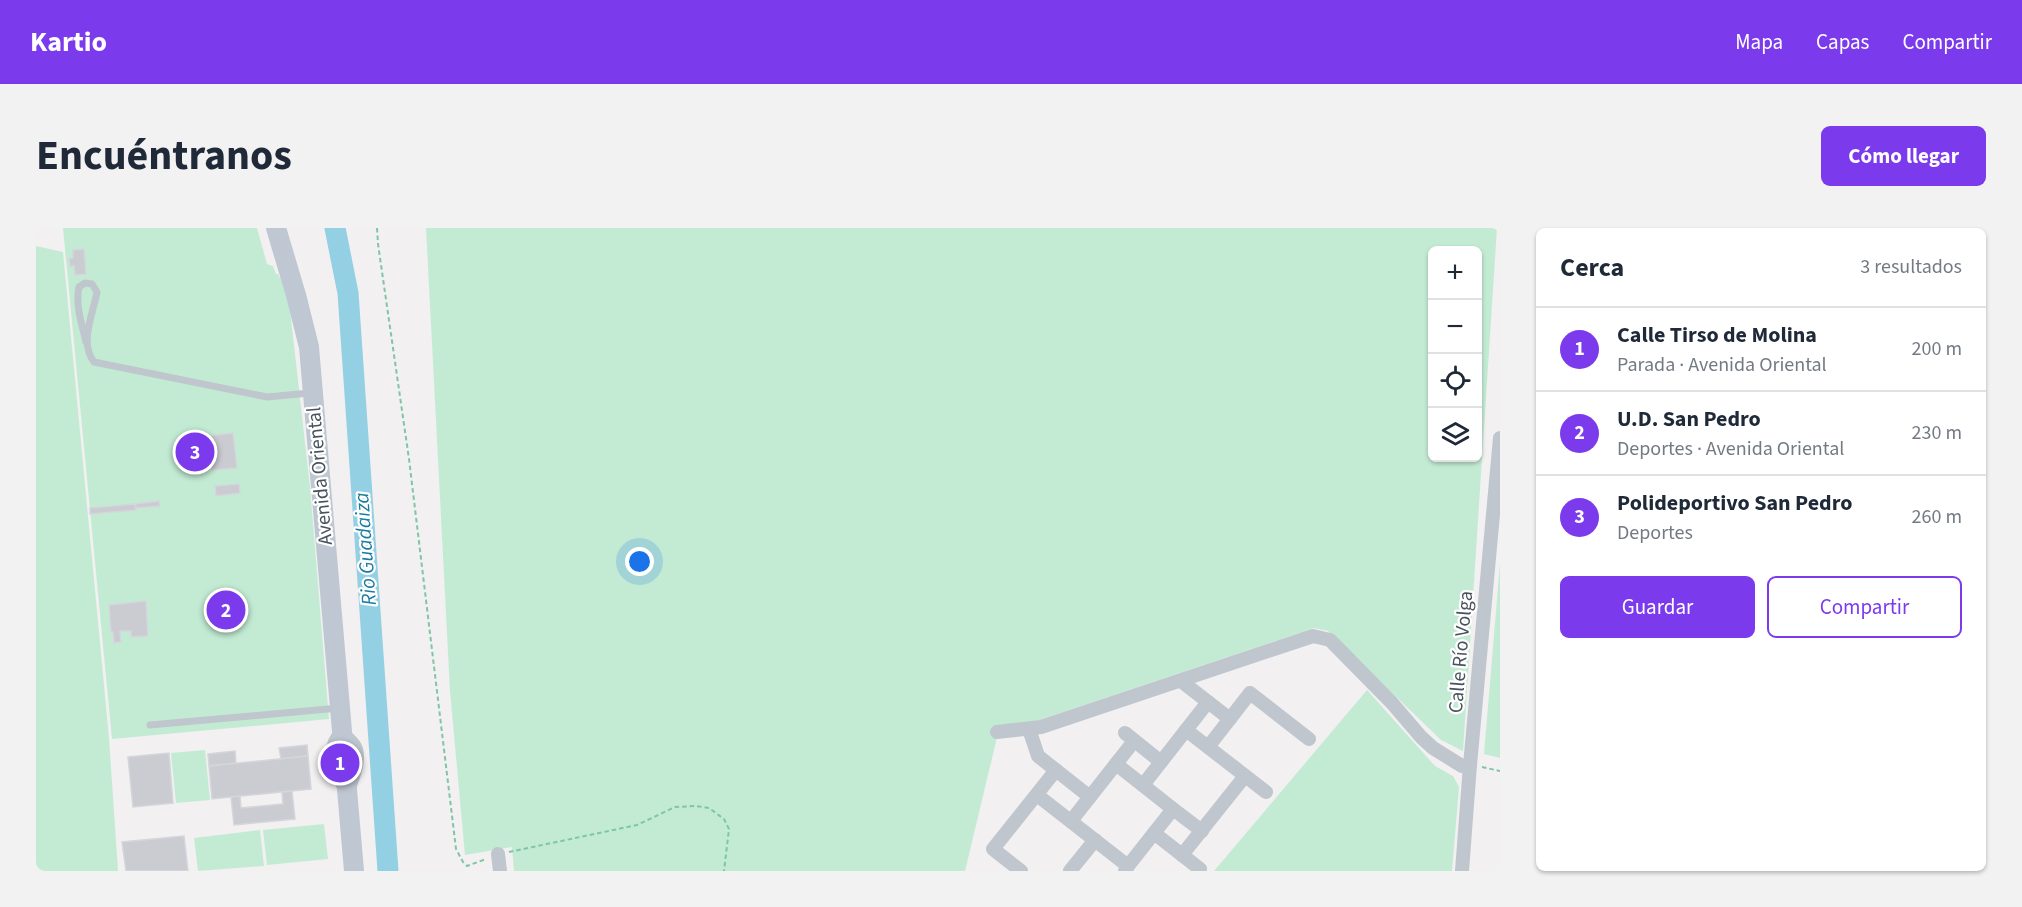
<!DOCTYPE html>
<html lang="es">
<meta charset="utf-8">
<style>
body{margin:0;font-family:"Source Sans 3",sans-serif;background:#f2f2f3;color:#1f2937}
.controls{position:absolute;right:18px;top:18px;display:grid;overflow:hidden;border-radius:9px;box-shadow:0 2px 4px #0004}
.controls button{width:54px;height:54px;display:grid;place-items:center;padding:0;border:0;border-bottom:2px solid #e0e1e3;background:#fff;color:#1f2937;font:30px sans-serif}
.you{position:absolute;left:604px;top:334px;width:21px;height:21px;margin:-15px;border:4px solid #fff;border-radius:50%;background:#1a73e8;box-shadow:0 0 0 9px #1a73e833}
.badge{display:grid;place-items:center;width:39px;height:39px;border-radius:50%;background:#7c3aed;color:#fff;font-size:20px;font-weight:700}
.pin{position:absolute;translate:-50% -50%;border:3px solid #fff;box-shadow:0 2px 6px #0006}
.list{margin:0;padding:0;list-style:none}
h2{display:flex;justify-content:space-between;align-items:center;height:78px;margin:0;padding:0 24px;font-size:26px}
h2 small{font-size:20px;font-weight:400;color:#747a83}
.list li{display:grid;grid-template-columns:39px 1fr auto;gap:18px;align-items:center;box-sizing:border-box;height:84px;padding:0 24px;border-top:2px solid #e0e1e3}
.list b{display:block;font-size:22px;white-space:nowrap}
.list p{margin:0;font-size:20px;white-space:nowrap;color:#747a83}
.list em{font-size:20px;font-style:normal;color:#747a83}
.actions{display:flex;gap:12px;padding:18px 24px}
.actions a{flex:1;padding:14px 0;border:2px solid #7c3aed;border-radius:9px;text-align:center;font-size:21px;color:#7c3aed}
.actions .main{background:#7c3aed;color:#fff}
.icon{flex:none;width:33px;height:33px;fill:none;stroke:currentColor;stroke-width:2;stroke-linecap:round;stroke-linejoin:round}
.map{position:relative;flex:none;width:1464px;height:643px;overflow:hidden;border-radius:9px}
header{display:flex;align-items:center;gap:36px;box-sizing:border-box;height:84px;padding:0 30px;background:#7c3aed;color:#fff}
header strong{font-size:28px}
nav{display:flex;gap:33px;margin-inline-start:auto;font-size:21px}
.intro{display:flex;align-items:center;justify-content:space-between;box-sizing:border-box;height:144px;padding:0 36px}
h1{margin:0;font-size:42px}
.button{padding:15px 27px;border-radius:9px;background:#7c3aed;color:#fff;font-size:21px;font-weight:700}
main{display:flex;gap:36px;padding:0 36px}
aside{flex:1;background:#fff;border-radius:9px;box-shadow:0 2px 4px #0004}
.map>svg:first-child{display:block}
.green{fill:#c3ebd4;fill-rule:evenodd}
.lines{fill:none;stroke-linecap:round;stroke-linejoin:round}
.river{stroke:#94d0e4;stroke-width:21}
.building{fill:#caccd2;stroke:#d4d6db;stroke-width:1.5}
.path{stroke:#7ec6a6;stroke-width:2;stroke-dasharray:4.5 3;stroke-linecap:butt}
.lane{stroke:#bfc6cd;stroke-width:7}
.street{stroke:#bfc6cd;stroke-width:14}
.secondary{stroke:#bfc7d2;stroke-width:20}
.labels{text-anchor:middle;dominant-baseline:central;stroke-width:4.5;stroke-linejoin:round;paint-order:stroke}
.street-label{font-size:20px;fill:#49525c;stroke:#fff}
.water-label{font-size:21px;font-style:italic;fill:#1a7c9e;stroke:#fff}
</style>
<header>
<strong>Kartio</strong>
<nav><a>Mapa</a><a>Capas</a><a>Compartir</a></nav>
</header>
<div class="intro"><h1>Encuéntranos</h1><a class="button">Cómo llegar</a></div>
<main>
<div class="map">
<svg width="1464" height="643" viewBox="0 0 1464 643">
<rect width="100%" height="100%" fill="#f2f0f0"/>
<g class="green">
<polygon points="27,0 221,0 231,36 237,38 240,46 242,46 252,64 274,259 293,491 76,511"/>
<path d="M390,0h1071l-34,523 -22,-11 -113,-109 -14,-3 -281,94 -33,3 -35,146h-451l-2,-24 -47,8 -15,-164zM1396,22h46v208h-46z"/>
<polygon points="0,18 27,24 73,510 82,643 0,643"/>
<polygon points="1464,336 1464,530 1448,526"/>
<polygon points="1331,462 1399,538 1417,548 1423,559 1416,643 1178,643"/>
<polygon points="169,522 174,572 140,575 135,525"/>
<polygon points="288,596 292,631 231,637 227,602"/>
<polygon points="224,602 228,638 162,643 158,610"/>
</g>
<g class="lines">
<polyline class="river" points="299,0 312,65 352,643"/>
</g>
<g class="building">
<polygon points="48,21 50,46 39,47 38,38 34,38 33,31 37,30 37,22"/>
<polygon points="197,205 201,240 176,242 172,208"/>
<polygon points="203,256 204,265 180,268 179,258"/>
<polygon points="123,273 124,278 100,280 99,276"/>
<polygon points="99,276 100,282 54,286 54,280"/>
<polygon points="110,373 112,408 95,409 95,403 84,403 85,414 78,415 77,404 75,404 73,377"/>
<polygon points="271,517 272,528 245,531 243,520"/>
<polygon points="199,523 200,535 173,538 172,526"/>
<polygon points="133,525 137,575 97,579 92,529"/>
<polygon points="272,528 275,561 176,571 173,538"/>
<polygon points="256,563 259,591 198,597 195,569 204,568 205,580 247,576 246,564"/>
<polygon points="148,608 152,643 90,643 86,614"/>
</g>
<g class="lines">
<g class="path">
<polyline points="341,0 342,16 373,231 420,621 427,634 431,638 450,631"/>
<polyline points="1446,539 1464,543"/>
<polyline points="473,624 601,597 639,579 660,578 673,580 688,591 693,601 688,643"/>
</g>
<g class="lane">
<path d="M50,114c-4,-17 -11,-38 -7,-55l6,-4 7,1 5,8c-4,22 -18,51 -3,70l173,35 43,-4"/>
<polyline points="114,497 303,480"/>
<path d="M305,499c5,6 13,11 17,18 8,16 -5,40 -10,56 -14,-25 -31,-49 -7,-74z"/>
</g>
<g class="street">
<polyline points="1145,453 1194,491"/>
<polyline points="1172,474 1150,502 1230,564"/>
<polyline points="993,501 1002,528 1054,569"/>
<polyline points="961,504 1005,499 1277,408 1294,412 1356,475 1385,509 1397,520 1426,538 1434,537"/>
<polyline points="1089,505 1125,534 1107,557"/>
<polyline points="1172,519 1214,465 1273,511"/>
<polyline points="1125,534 1150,502"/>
<polyline points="1080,536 1137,581"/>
<polyline points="1001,567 1092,638 1089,643"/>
<polyline points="1035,593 1098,513"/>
<polyline points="462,626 464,643"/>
<polyline points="1146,627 1209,548"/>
<polyline points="1092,638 1118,605"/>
<polyline points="1164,641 1118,605 1137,581 1166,603"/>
<polyline points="985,643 957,621 1020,542"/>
<polyline points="1034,643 1059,612"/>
<polyline points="1426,643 1434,537 1464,210"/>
</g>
<polyline class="secondary" points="240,0 260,67 273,119 318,643"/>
</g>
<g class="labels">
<g class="street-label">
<text transform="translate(284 248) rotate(-95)">Avenida Oriental</text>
<text transform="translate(1425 424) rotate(-85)">Calle Río Volga</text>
</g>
<g class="water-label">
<text transform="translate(329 321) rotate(-94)">Rio Guadaiza</text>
</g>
</g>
</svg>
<div class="controls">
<button>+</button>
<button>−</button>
<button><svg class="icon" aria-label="locate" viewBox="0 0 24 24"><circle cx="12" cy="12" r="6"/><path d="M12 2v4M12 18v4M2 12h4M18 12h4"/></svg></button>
<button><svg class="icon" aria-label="layers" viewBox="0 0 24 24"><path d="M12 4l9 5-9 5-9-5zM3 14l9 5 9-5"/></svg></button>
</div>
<div class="you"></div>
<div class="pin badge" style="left:304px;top:535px">1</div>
<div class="pin badge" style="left:190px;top:382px">2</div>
<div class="pin badge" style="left:159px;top:224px">3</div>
</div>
<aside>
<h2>Cerca<small>3 resultados</small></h2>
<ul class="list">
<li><span class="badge">1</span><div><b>Calle Tirso de Molina</b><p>Parada · Avenida Oriental</p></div><em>200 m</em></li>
<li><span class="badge">2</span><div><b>U.D. San Pedro</b><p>Deportes · Avenida Oriental</p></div><em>230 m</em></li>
<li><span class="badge">3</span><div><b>Polideportivo San Pedro</b><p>Deportes</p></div><em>260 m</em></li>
</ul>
<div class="actions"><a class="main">Guardar</a><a>Compartir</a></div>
</aside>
</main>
